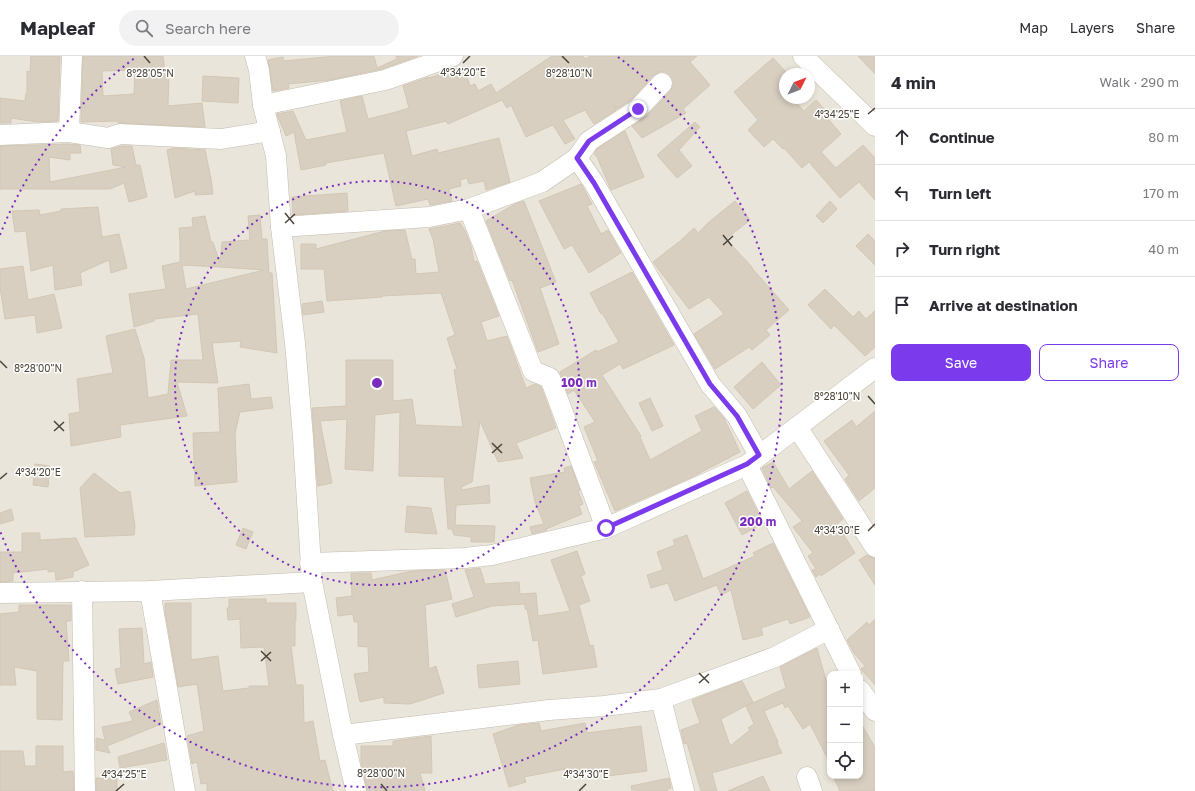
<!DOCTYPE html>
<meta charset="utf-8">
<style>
body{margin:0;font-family:"Golos Text",sans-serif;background:#f2f2f3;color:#2b2b33}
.controls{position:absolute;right:12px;bottom:12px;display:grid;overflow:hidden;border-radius:8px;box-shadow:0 2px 6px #0003}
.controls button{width:36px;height:36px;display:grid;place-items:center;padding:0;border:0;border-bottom:1px solid #e1e1e2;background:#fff;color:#2b2b33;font:20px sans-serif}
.compass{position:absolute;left:779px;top:12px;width:36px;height:36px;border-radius:50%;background:#fff;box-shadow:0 2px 6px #0003;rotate:48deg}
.stop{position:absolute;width:12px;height:12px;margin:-9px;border:3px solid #7c3aed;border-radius:50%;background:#fff}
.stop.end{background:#7c3aed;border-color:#fff;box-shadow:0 1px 4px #0008}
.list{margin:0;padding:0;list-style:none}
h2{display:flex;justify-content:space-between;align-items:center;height:52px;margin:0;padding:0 16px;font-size:17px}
h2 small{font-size:13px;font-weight:400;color:#7c7c81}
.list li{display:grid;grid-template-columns:26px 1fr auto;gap:12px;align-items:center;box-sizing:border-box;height:56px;padding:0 16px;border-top:1px solid #e1e1e2}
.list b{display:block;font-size:15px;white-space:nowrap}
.list em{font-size:13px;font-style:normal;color:#7c7c81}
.actions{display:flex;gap:8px;padding:12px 16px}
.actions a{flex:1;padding:9px 0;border:1px solid #7c3aed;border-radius:8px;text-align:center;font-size:14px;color:#7c3aed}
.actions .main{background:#7c3aed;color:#fff}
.icon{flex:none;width:22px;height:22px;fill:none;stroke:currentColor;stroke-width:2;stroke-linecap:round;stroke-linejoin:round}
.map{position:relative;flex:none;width:875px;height:735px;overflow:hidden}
header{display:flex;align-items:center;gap:24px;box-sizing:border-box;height:56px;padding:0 20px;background:#fff;border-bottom:1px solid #e1e1e2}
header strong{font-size:19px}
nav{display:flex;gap:22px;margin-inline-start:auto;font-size:14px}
.search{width:280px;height:36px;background:#f2f2f3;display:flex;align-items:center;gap:10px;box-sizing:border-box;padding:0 14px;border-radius:22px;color:#7c7c81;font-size:15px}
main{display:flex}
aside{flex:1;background:#fff}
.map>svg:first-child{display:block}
.residential{fill:#eae5da;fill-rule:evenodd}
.building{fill:#d8cfc1;stroke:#d3c7b4;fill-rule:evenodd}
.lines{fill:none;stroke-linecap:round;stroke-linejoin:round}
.minor-casing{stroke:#c2bbae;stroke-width:21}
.minor{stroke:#fff;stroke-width:20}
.route{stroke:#7c3aed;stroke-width:5}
.ticks{fill:none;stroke:#4b4439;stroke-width:1.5}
.ring{fill:none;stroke:#7b2cbf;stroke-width:2;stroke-dasharray:2 4}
.ticks-label{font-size:10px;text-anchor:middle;fill:#4b4439;stroke:#fff;stroke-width:3;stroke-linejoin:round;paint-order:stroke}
.centre{fill:#7b2cbf;stroke:#fff;stroke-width:2}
.ring-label{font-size:12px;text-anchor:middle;font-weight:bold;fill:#7b2cbf;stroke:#fff;stroke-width:3;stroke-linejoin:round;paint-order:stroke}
</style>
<header>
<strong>Mapleaf</strong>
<div class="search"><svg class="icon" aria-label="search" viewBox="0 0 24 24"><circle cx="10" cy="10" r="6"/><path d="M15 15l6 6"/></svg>Search here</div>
<nav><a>Map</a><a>Layers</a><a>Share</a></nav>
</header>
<main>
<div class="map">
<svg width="875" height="735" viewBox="0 0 875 735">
<rect width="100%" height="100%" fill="#f6f3ec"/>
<path class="residential" d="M0,0h875v735h-875zM785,18h24v24h-24zM830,618h30v102h-30z"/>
<g class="building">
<polygon points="31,0 60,0 58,65 37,66 11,62 11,67 0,67 0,42 25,45 26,37 27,37 27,15 30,16"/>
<path d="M83,0h80l2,15h4l-1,35 34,-3 3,24 -87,-4v-2l-37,1zM135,14l-1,24 -31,2 -1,-25z"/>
<polygon points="336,0 374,0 377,12 397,3 396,0 418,0 382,13 330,24 288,28 289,32 273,35 268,4 283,1 284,5"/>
<polygon points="552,0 583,0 585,3 591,0 697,0 690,6 710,29 683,53 686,57 642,82 632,70 646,61 671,34 673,29 673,23 669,18 665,16 659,16 654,19 631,44 617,53 614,50 616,54 594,68 585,54 563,64 575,83 565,88 553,69 526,81 511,49 507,52 502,44 448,68 446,65 406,75 412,100 437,93 438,97 499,82 510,126 486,134 484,125 469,128 467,122 460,124 461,130 449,133 452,145 430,149 428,143 396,150 384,97 326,107 326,109 301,114 294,76 286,80 277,59 277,58 293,55 306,84 347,76 340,45 362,40 368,63 396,56 409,52 403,30 429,21 429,22 464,11 470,30 475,28 478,35 491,28 496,37"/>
<polygon points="858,0 875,0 875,18"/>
<polygon points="773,2 785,15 785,42 792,42 804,55 816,44 825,54 823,57 841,78 821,96 836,112 863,89 875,102 875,144 859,126 840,142 809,106 802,112 784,92 783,93 773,83 764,91 748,74 758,64 734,36"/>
<polygon points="203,20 239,22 238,47 202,45"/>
<polygon points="695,66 700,71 679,94 692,110 677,122 657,99"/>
<polygon points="625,75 644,121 611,134 597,101 594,98 597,93"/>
<polygon points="68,88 80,89 81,97 70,97 70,104 49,101 50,126 126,111 113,109 111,93 122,90 132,90 136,109 140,109 147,141 129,146 124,127 110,133 0,133 0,90"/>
<polygon points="174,92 205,94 211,123 213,138 195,139 195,135 175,142 167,94"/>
<polygon points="581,128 592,148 587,150 601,178 608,174 621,197 589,217 572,189 564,193 539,145"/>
<polygon points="347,137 348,155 293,159 292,141"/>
<polygon points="524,145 556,226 540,232 559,288 538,296 512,224 510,225 486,165 515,148"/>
<polygon points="735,145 750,164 726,183 752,211 752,212 789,254 766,274 770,279 752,294 749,291 715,313 694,278 724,258 709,241 689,253 653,206 680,185 694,172 698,177 709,166"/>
<polygon points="830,145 837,153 823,167 816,160"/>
<polygon points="98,151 102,181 119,178 127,212 111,217 109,204 80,217 82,229 55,234 53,209 31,215 26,175 15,176 12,155 39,154 40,159 61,155 61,153"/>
<path d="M260,159l2,24h5l2,34h3l5,80 -37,-6 1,-6 -29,2 6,40 -41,-1 10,34 -67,9 1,12 -50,9 -2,-32 11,-2 -3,-33 36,-6 -7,-37 29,-7 9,29 4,40 20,-4 3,-34h32l-5,-46 -44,5v2l-20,6 -5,-33 37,-5 -4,-23 18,-4v-20l-1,-14 14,-1 -1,-9 13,-2 6,26h2l7,21 2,-21 28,-2 -2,-24zM182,209l38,2 44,3 -78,19z"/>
<polygon points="460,167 465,175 471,190 474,206 477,205 499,260 481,266 487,285 507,280 526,332 535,328 541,331 556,372 516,387 523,402 498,406 480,365 472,426 461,431 462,434 489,429 490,447 456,449 455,469 495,470 494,486 471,486 471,481 454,479 452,473 448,473 444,421 399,420 400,356 375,359 373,415 345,413 347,363 320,365 332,427 318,430 317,423 312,352 346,350 346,304 393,304 393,345 412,343 416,369 463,371 454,314 457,313 447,282 455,279 441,237 382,240 382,241 327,245 324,213 301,213 301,188 316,188 316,193 385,175 405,174 412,203 415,203 416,218 439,216 433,183 429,173"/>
<polygon points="868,178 875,185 875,209 856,190"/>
<polygon points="23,210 28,244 54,238 62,272 37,277 35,259 5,263 0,231 0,213"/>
<polygon points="632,216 674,289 623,313 620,308 602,319 641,380 640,381 650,404 702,375 695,360 714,351 724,362 740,396 690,422 615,455 594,406 598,405 584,371 595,366 574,334 568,338 560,316 596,294 597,296 619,286 602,257 601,258 590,237"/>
<polygon points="825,233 853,261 859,255 866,263 875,255 875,291 865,300 834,269 831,273 808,249"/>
<polygon points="322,245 324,256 303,259 302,248"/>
<polygon points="762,306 781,329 753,353 734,331"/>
<polygon points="249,328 251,343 271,341 273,352 240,356 235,377 237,426 195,430 193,377 220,376 218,332"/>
<polygon points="650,342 663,370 652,375 639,347"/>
<polygon points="875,355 875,432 859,445 845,423 849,419 824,385 852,364 856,371"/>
<polygon points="773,406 789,433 812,415 843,463 837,468 855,497 821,520 820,518 816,521 812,514 816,513 808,500 813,497 793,471 802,465 773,431 771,432 762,412"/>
<polygon points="35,408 50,410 48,431 33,429"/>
<polygon points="571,410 580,434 578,435 583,448 579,450 582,458 546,473 547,474 532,478 530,471 544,468 535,446 530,422 565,416 564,412"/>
<polygon points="94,417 120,437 130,435 135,471 134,479 85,481 80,432"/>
<polygon points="747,435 763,467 742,479 725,447"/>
<polygon points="407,450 431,452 437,478 405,476"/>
<polygon points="11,453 14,464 0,468 0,457"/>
<polygon points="243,472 253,476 246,493 236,489"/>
<polygon points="22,477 40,477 40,484 76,482 89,509 73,516 73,521 56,524 55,515 48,516 48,513 13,517 13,525 0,526 0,496 22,496"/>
<polygon points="687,479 703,523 755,500 753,497 773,487 810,561 790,568 788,563 761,572 763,579 743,584 731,534 721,539 717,529 675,545 668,527 651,532 647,519 663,514 657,496 675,489 673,484"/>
<polygon points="577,495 585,518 581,520 590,545 579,549 590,590 593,589 597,611 543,618 538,584 533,585 527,553 525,553 525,548 492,550 456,561 452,548 474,541 465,514 480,512 485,528 519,526 520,538 536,537 538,560 570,555 551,504"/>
<polygon points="867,499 870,501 875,502 875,529 859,504"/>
<polygon points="445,514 452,543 425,549 429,613 436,610 444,637 410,648 384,647 384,641 360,646 354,618 369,616 368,591 358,590 358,566 354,566 353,558 338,560 336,542 352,540 351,517 371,517 372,524 412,515"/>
<polygon points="229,543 266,543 266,547 296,547 296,565 295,565 295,590 291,590 296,629 303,629 304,667 313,665 320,705 325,704 333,735 207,735 207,727 201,728 197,706 192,708 187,680 204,675 197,628 178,631 165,555 165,547 191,547 191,604 218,600 223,635 249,632 249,630 269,630 264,591 241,592 240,563 228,564 227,552 229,552"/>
<polygon points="19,549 71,549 71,565 66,565 69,605 63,605 62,664 37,663 37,615 14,611 16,629 0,629 0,558 19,556"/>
<polygon points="875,563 875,629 861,613 865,610 854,597 847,584 867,566 869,569"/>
<polygon points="142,572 144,608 151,606 153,621 118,628 115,613 121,612 119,573"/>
<polygon points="817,592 830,639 830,707 810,668 803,673 788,650 785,652 783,647 764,655 778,686 777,687 782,697 712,717 717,735 701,735 687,687 684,688 681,674 700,667 692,644 742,625 753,646 721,663 730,690 750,674 748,672 754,668 746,650 786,632 780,611"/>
<polygon points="518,605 520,628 479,632 477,609"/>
<polygon points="157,644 161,668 107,690 110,697 96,694 96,682 105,684 102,671 133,665 129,656"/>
<polygon points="860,666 875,691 875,735 840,735 833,720 860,720"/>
<polygon points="539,667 541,675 585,667 587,677 641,670 647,715 608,720 607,712 566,719 565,713 524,721 526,726 509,731 493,678 519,669"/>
<polygon points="431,680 432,717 420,717 425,735 367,735 361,705 361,690 393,690 393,685"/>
<polygon points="164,687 167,704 120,712 118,701"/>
<polygon points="36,690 63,690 63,716 73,715 74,735 0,735 0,695 23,695 25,710 36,710"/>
<polygon points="763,720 770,735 728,735"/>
<polygon points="96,722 117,723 117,735 96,735"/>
<polygon points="669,722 671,732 667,733 668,735 632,735 631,730"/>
</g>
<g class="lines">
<defs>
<g id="minor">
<polyline points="255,0 259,14 263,49 276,100 281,171 295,287 303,381 312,526 343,679 356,735"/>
<polyline points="803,0 875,70"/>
<polyline points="263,49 385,24 453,0"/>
<polyline points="69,76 72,0"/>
<polyline points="0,79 69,76 108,82 120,78 221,83 270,75"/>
<polyline points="577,102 594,127 710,328 737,360 759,399"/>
<polyline points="469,153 533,315 550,322 606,472"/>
<polyline points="281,171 429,161 469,153 542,126 577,102 589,85 638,53 662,27"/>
<polyline points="797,371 875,491"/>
<polyline points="747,409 851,618"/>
<polyline points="310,507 465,502 492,499 606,472 747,409 875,312"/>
<polyline points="82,535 85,735"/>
<polyline points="150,535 185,735"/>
<polyline points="0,537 150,535 312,526"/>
<polyline points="860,634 875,655"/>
<polyline points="661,643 684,735"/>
<polyline points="343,679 549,654 604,650 661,643 775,601 829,573"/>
<polyline points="807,721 812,735"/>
</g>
</defs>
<use href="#minor" class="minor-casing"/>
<use href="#minor" class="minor"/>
</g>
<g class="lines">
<polyline class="route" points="606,472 747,408 759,399 737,360 710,328 594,127 577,102 589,85 638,53"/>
</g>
<path class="ticks" d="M144,0l6,7M562,0l7,7M463,7l7,-7M868,58l7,-6M285,157l9,11M285,167l10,-9M723,179l9,11M723,189l10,-9M0,305l7,7M868,340l7,8M54,365l10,10M54,375l10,-9M492,387l10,10M492,397l10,-9M0,423l7,-6M868,475l7,-7M261,595l10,10M261,605l10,-9M699,617l10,10M699,627l10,-9M381,728l6,7M116,735l8,-7M579,735l7,-7"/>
<g class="ring">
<circle cx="377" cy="327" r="202"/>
<path d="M0 179A405 405 0 0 1 136 1M618 1A405 405 0 1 1 0 475"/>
</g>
<g class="ticks-label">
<text x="463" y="20">4°34'20"E</text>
<text x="150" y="21">8°28'05"N</text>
<text x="569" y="21">8°28'10"N</text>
<text x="837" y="62">4°34'25"E</text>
<text x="38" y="316">8°28'00"N</text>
<text x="837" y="344">8°28'10"N</text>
<text x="38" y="420">4°34'20"E</text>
<text x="837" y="478">4°34'30"E</text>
<text x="381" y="721">8°28'00"N</text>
<text x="124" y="722">4°34'25"E</text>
<text x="586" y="722">4°34'30"E</text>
</g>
<circle cx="377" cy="327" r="6" class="centre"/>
<g class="ring-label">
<text x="579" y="331">100 m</text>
<text x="758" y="470">200 m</text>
</g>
</svg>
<div class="controls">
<button>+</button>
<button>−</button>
<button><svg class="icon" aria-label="locate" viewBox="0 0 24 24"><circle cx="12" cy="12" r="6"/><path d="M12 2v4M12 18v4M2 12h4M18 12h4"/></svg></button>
</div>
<svg class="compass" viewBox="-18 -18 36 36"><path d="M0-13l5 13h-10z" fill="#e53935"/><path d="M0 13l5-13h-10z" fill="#7c7c81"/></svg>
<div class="stop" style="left:606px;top:472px"></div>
<div class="stop end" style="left:638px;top:53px"></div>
</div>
<aside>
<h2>4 min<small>Walk · 290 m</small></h2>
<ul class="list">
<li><svg class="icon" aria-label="ahead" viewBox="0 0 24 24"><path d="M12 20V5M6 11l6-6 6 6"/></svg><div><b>Continue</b></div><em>80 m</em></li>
<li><svg class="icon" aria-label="left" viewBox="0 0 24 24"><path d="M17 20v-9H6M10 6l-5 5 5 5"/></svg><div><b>Turn left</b></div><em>170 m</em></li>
<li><svg class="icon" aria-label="right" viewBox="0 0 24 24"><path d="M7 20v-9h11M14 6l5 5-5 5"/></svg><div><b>Turn right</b></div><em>40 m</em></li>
<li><svg class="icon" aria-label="arrive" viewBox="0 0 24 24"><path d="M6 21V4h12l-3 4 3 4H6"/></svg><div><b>Arrive at destination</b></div></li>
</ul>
<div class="actions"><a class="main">Save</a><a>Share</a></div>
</aside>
</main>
